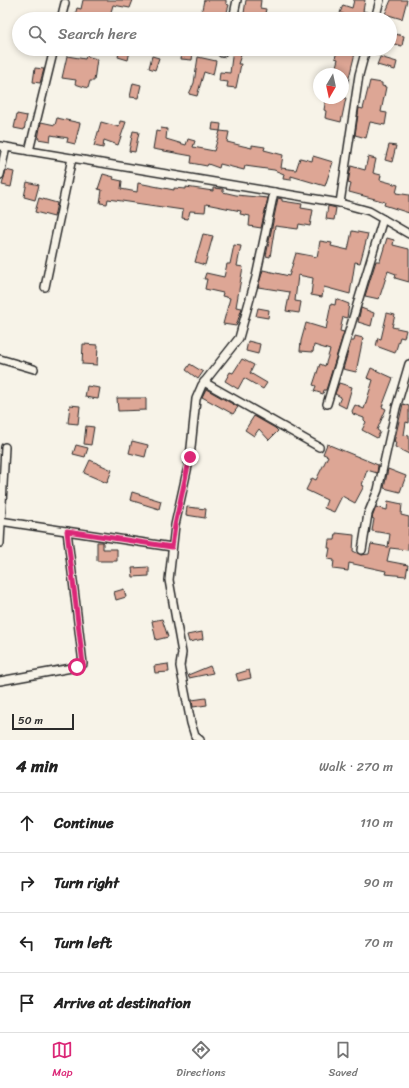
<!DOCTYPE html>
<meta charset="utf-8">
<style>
body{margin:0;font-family:Sriracha,sans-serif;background:#f6f6f6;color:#222}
.compass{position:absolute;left:313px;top:68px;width:36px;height:36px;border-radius:50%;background:#fff;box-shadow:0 2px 6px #0003;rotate:189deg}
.scale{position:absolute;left:12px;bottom:10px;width:62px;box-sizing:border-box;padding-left:4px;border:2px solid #2b2b2b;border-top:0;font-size:11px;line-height:14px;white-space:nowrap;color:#2b2b2b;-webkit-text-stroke:3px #f7f3e8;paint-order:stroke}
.stop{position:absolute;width:12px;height:12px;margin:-9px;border:3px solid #db2777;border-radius:50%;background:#fff}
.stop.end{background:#db2777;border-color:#fff;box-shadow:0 1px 4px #0008}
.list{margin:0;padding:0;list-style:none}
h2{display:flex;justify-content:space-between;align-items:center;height:52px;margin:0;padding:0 16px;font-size:17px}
h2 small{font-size:13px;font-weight:400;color:#767676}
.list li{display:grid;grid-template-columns:26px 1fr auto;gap:12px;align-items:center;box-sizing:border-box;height:60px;padding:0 16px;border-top:1px solid #e0e0e0}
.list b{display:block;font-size:15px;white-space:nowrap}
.list em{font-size:13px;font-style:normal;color:#767676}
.icon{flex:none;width:22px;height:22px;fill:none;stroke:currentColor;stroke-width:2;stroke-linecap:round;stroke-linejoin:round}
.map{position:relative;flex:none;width:409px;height:740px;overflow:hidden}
.search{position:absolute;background:#fff;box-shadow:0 2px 6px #0003;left:12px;right:12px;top:12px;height:44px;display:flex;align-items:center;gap:10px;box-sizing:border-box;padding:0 14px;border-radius:22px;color:#767676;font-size:15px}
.sheet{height:292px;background:#fff}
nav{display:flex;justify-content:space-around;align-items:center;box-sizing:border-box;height:56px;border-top:1px solid #e0e0e0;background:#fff;font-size:11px;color:#767676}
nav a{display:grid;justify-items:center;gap:2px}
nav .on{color:#db2777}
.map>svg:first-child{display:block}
.building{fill:#dda695;stroke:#2b2b2b}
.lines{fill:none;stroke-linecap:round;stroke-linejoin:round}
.minor-casing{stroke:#2b2b2b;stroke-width:10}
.minor{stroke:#f7f3e8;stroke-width:7}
.route{stroke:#db2777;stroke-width:5}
</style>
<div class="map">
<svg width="409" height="740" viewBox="0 0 409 740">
<rect width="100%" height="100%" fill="#f7f3e8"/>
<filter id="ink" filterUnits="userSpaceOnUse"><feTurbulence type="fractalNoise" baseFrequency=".025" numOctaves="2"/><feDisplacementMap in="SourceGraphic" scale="8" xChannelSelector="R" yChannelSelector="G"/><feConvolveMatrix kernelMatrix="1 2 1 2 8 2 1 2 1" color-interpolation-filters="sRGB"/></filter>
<g filter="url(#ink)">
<g class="building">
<polygon points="83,0 133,0 130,8 113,5 109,19 91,19 75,15 77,8 81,9"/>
<polygon points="204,0 226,0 226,4 229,5 225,19 200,19"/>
<polygon points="246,0 261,0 260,8 266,9 264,19 245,19 246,14 244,13"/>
<polygon points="354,0 365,0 363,11 367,12 365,19 342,19 344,14 340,13 343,5 352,8"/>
<polygon points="391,0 407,0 402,19 385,14"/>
<polygon points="390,33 404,36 402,46 390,43"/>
<polygon points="120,49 127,49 130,51 128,60 118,57"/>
<polygon points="233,49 243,49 238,64 241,64 236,88 227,87 228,82 219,81 220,72 230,73"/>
<polygon points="342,49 356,49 345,94 343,94 343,74 334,74 338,59 335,58 337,52 341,53"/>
<polygon points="183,50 193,52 192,60 181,59"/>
<polygon points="67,56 85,59 86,56 97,59 94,81 90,81 88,88 75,84 76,80 62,78"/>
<polygon points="152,56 159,58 155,70 149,68"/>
<polygon points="198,57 216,61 213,75 204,72 197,96 189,94 194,83"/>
<polygon points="380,57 397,62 395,70 377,65"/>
<polygon points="35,68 44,69 40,83 33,82"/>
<polygon points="370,81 382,83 382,86 386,87 381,112 387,113 385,125 370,122 366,138 355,135 359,108 363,109"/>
<polygon points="133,83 141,85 138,98 130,97"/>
<polygon points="326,98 346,98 341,122 325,118 326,111 324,110"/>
<polygon points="17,114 27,116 24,130 14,128"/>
<polygon points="57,118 80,123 75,144 67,142 68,138 51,135 50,141 38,139 41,122 55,125"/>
<polygon points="120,121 126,122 118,145 104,140 103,148 94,146 101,122 119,127"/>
<polygon points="213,123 221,124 220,131 229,132 227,142 243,146 252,148 252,145 265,147 264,150 283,155 281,168 296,170 300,158 312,161 313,156 333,162 325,186 291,176 291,180 283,179 284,174 274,170 245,166 244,170 220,164 219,168 208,164 207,166 191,163 192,156 153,149 156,131 160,132 161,128 167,129 166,139 186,145 188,139 195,141 193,147 214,151 220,131 212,130"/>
<polygon points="133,131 139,132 135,152 129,151"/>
<polygon points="389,145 396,146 392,162 385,160"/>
<polygon points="368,157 376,159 373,173 381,175 380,180 398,185 396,193 409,195 409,213 384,205 385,202 375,199 349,192 351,184 348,183 351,166 365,170"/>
<polygon points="6,170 14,172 11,187 2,185"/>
<polygon points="103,174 114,177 113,179 122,181 121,189 137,192 138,183 174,190 174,188 186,189 186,187 213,191 213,188 223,189 223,192 236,195 268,198 261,228 249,226 250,216 240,214 241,211 206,204 205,212 190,211 188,219 182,218 183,210 108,199 107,204 100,203 102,190 98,189"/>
<polygon points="27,182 39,185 35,200 24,197"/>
<polygon points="39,198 57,203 54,217 35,212"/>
<polygon points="278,198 282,199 282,201 302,204 301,208 313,210 310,226 299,224 298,229 275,226 270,257 266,256"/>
<polygon points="328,206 336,208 334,220 326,219"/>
<polygon points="352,231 368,234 360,263 355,262 350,294 324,287 322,297 311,295 313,278 298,275 295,301 301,302 299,313 286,311 290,292 258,287 263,270 289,276 296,253 317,257 320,241 332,243 331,246 348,250"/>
<polygon points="203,234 213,236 205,265 195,262"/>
<polygon points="387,238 394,240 393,245 409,249 409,282 395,278 396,274 388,271 379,299 365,296 376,261 380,261"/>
<polygon points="234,245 241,246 237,266 243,267 236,307 242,308 236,326 223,324 230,298 222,296 223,293 205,289 207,279 204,279 206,273 224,277 227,264 230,264"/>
<polygon points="336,299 349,304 347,318 343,317 340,331 344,332 326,390 324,390 323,394 314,391 316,386 313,385 320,364 325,366 330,350 314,345 313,352 300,351 301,341 306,323 326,329 331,304 335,305"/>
<polygon points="258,308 269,310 268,318 256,316"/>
<polygon points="361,308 374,313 371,326 358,322"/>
<polygon points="387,313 395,315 392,327 406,330 404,338 400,337 395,353 376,346 378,338 381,339"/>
<polygon points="355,336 363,338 356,372 343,369 351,341 354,341"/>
<polygon points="248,341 260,344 258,354 246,351"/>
<polygon points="83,344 98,345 97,365 82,364"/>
<polygon points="242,359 254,365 250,373 267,383 263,389 244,378 238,389 225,381 230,372 233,373"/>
<polygon points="190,364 203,372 198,379 186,370"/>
<polygon points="371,368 393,378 382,407 386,409 377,430 380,432 377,438 362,430 366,422 364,420 364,418 353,414 352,411 355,405 364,409 373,380 367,378"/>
<polygon points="339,383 352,387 346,408 338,404 341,397 335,394"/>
<polygon points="87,386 100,388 98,399 85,397"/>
<polygon points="206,389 238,407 233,414 202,397"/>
<polygon points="117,398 146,398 146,410 118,411"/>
<polygon points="403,404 409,406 409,423 406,422 404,435 409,436 409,454 395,447 396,442 394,442"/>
<polygon points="70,405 80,406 78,424 68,423"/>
<polygon points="254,416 275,428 278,431 269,440 259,429 254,436 245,430"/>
<polygon points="86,426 94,427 91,445 84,444"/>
<polygon points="132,441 148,445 145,457 129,453"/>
<polygon points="327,444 378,465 377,473 367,470 362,485 364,486 355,503 342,496 334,512 324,508 327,500 306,490 312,478 316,480 328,456 323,454"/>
<polygon points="76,445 88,448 85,457 73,454"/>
<polygon points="90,460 112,470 107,483 84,473"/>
<polygon points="388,469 406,476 400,492 384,488"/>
<polygon points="132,492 161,501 159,509 130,500"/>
<polygon points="388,501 402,504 401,515 409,517 408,550 390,548 387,561 408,565 406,576 385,574 386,571 349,563 348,571 333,569 334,560 328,559 330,548 328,548 329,540 335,540 336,533 354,535 353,551 361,555 369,554 371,544 388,547 390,534 372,531 374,519 372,518 373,515 376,507 387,510"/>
<polygon points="187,507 206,509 205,518 186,515"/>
<polygon points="97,542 103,542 103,549 117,549 117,561 97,561"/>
<polygon points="149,567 149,576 133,577 132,568"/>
<polygon points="124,589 126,597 116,600 114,592"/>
<polygon points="162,619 168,637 156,640 152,621"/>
<polygon points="202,632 203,639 189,642 187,635"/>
<polygon points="168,664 169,672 155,673 154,666"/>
<polygon points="210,666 213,673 189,678 188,675"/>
<polygon points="249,670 251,678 238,681 236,674"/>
<polygon points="206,698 207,705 193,707 192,700"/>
</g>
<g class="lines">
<defs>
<g id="minor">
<polyline points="61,19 65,3"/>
<polyline points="233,19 237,0"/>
<polyline points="375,19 380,0"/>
<polyline points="222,53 223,49"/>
<polyline points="0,146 340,203 369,211 409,234"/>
<polyline points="29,151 54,49"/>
<polyline points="0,175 6,147"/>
<polyline points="340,203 359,75 366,49"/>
<polyline points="45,287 72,158"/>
<polyline points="0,359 34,369"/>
<polyline points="204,382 319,447"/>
<polyline points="327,404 383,219"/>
<polyline points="0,521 172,547"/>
<polyline points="0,543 5,447"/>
<polyline points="362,550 368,514 378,490 396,408 409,364"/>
<polyline points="0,681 77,667 83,664 67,531"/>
<polyline points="200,740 195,736 191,723 180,666 182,653 169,580 175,525 190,457 196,399 202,385 239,338 256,277 274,192"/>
</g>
</defs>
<use href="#minor" class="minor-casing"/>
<use href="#minor" class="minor"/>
</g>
</g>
<g class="lines" filter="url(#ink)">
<polyline class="route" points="77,667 83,664 67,531 172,547 175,525 190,457"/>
</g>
</svg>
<svg class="compass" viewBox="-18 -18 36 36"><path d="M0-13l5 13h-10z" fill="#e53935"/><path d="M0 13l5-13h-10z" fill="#767676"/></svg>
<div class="scale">50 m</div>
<div class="stop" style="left:77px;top:667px"></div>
<div class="stop end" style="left:190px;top:457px"></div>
<div class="search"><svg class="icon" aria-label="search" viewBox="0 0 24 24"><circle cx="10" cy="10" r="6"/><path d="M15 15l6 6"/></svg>Search here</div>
</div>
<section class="sheet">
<h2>4 min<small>Walk · 270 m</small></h2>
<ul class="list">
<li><svg class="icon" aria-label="ahead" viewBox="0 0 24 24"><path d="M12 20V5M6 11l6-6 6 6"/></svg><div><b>Continue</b></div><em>110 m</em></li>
<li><svg class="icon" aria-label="right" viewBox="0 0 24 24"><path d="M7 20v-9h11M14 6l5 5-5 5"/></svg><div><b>Turn right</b></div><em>90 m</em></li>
<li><svg class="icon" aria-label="left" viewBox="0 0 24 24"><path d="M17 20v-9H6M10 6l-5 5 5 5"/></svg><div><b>Turn left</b></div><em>70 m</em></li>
<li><svg class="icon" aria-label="arrive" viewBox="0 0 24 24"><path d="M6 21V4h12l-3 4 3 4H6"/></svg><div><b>Arrive at destination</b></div></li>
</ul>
</section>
<nav>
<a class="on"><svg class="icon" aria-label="map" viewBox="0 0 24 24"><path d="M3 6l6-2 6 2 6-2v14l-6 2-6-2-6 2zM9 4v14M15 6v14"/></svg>Map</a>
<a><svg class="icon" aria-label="directions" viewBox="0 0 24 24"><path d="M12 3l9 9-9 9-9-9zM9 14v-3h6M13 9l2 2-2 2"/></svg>Directions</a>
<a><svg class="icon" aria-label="saved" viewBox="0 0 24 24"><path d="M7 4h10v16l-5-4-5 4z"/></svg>Saved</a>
</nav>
